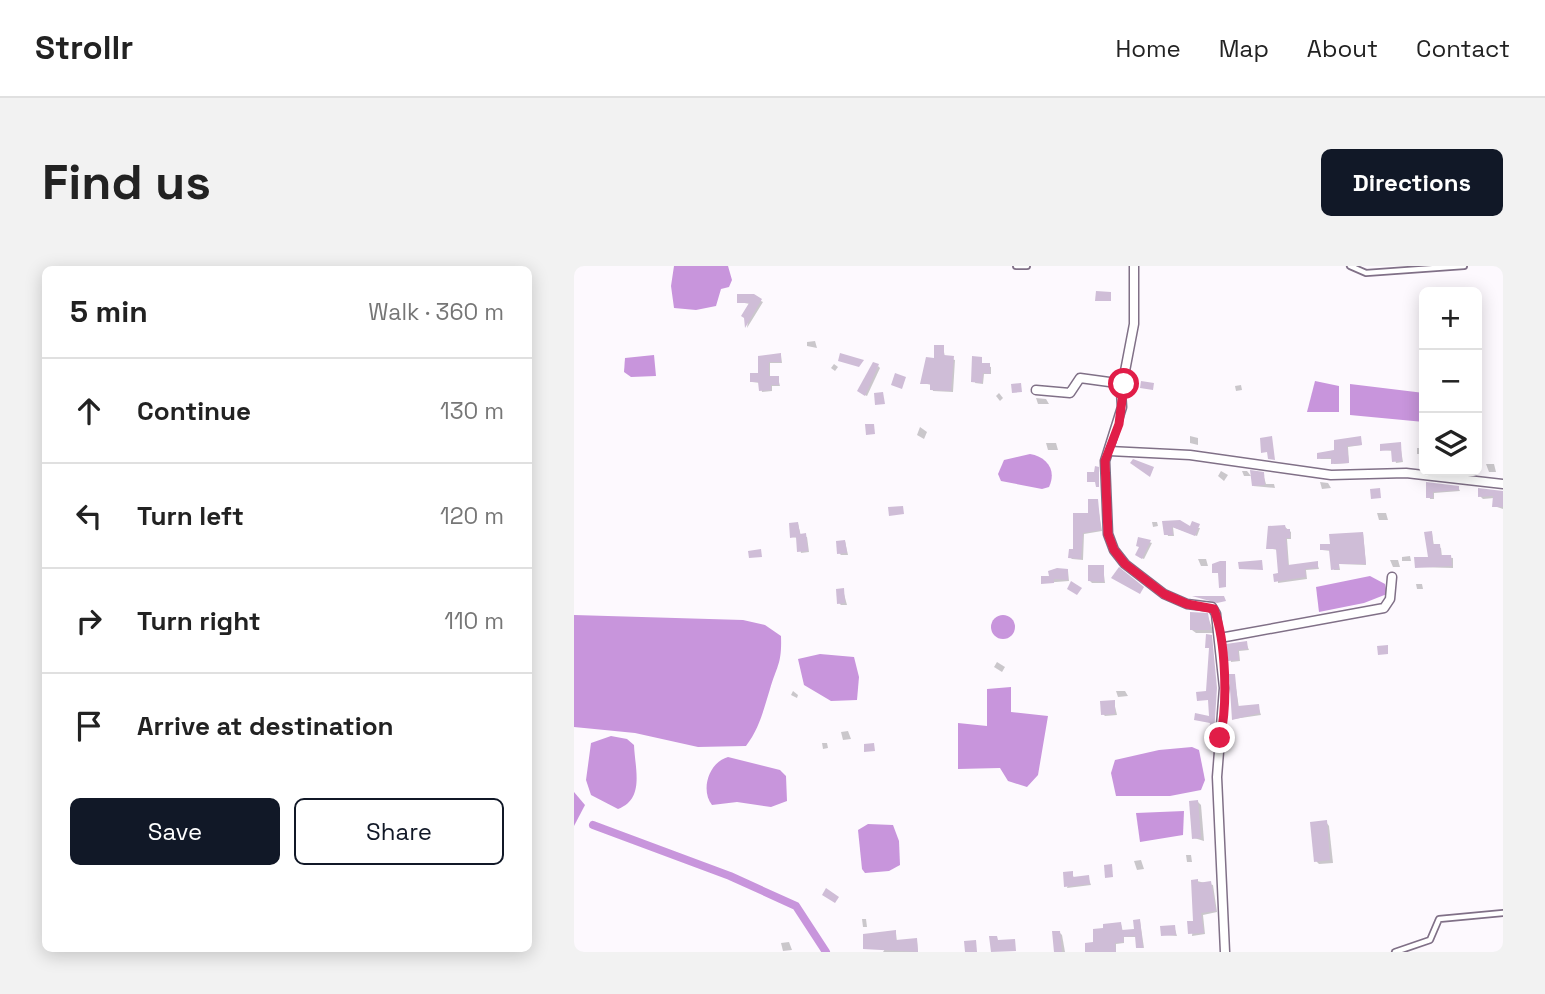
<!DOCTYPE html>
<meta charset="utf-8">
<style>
body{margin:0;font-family:"Space Grotesk",sans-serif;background:#f2f2f2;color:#222}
.controls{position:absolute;right:21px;top:21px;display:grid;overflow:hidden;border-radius:10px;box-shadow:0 4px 18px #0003}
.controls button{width:63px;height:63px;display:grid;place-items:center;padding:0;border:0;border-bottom:2px solid #e0e0e0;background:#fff;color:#222;font:35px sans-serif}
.stop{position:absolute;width:21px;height:21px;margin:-16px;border:5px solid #e11d48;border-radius:50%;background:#fff}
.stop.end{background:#e11d48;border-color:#fff;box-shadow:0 2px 7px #0008}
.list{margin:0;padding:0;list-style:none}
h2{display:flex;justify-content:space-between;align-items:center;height:91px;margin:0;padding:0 28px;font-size:30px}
h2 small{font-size:23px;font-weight:400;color:#767676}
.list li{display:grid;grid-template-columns:46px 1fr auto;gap:21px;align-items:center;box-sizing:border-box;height:105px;padding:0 28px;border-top:2px solid #e0e0e0}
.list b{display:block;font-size:26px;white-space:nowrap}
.list em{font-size:23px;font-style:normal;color:#767676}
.actions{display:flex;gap:14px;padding:21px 28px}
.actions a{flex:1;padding:16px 0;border:2px solid #111827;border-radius:10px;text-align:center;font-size:24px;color:#111827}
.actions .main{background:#111827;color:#fff}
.icon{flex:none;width:38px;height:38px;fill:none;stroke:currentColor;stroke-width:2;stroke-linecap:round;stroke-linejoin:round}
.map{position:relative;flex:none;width:929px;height:686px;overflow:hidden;border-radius:10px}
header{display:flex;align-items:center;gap:42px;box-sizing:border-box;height:98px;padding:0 35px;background:#fff;border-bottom:2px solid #e0e0e0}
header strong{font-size:33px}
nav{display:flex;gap:38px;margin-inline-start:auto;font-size:24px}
.intro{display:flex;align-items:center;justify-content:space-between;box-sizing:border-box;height:168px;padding:0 42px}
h1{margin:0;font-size:49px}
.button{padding:18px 32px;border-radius:10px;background:#111827;color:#fff;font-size:24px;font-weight:700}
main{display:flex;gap:42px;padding:0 42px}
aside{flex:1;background:#fff;border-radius:10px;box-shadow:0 4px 18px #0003}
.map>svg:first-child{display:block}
.water{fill:#c895dc}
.shadow{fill:#0003}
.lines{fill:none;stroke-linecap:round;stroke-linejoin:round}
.canal{stroke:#c895dc;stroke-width:8}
.building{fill:#cfbdd7}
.service-casing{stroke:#807087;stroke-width:8}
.minor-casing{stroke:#807087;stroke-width:11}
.service{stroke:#fff;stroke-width:4.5}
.minor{stroke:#fff;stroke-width:8}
.route{stroke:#e11d48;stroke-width:9}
</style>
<header>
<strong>Strollr</strong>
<nav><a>Home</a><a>Map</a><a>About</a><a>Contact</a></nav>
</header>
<div class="intro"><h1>Find us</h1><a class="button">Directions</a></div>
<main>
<aside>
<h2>5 min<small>Walk · 360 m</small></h2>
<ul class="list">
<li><svg class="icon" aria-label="ahead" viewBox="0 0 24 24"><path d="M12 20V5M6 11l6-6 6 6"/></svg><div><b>Continue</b></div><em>130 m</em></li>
<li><svg class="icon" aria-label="left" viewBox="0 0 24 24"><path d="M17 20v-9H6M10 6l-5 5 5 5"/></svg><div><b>Turn left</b></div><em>120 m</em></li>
<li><svg class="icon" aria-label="right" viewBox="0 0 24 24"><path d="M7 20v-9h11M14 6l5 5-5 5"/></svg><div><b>Turn right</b></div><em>110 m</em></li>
<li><svg class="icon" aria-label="arrive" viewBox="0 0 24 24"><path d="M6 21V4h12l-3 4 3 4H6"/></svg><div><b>Arrive at destination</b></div></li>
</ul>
<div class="actions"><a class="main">Save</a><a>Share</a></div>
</aside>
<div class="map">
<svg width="929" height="686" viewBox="0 0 929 686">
<rect width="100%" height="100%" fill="#fdf9fe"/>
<g class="water">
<polygon points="100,0 154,0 158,14 155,21 147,23 142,40 122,44 100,42 97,20"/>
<polygon points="80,89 82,110 57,111 50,106 51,92"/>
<polygon points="741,115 765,120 765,146 733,146"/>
<polygon points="776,118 850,127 850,156 776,149"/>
<path d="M456,188c17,3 27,16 19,33l-7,2 -41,-8 -3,-7 6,-14z"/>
<polygon points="796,310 811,318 813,328 790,337 745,346 742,321"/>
<path d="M0,349l169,5 22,5 16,11c1,28 -4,29 -11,53 -7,22 -10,38 -24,57l-48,1 -63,-14 -61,-6z"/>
<circle cx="429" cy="361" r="12"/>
<polygon points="246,388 280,391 285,411 283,434 257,435 230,419 224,393"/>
<polygon points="437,421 437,446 474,450 464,509 453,521 434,515 426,502 384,503 384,457 413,460 413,423"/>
<path d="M37,470l16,3 7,6c1,24 11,54 -16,64l-27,-14 -5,-15 5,-37z"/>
<polygon points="618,481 625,484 631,514 627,524 596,530 542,530 537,507 541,494 585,484"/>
<path d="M154,491l52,13 6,6 1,25 -16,6 -34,-5 -25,3c-12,-15 -3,-43 16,-48z"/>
<polygon points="0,526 11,539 0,560"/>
<polygon points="610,545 609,569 566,576 562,547"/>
<polygon points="294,558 319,559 325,575 326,599 315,605 291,607 288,603 284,564"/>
</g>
<g class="shadow">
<polygon points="187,35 189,36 173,62 176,38 165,36"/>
<polygon points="241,75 243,82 233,80 233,76"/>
<polygon points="369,81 371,91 381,94 379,126 359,125 358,119 348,117"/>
<polygon points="207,89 208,97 196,97 196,112 204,112 206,120 198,120 198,125 188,126 186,117 178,116 186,109 185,91"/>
<polygon points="407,92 408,99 417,101 417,108 410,108 409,118 401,117"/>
<polygon points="260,98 264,101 261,105 257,102"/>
<polygon points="304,100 306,102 293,130 287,127"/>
<polygon points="661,120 667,119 668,124 662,125"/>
<polygon points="425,127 429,132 426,135 422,130"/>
<polygon points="462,132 472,133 475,138 464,138"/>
<polygon points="346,161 353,166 350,173 343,169"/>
<polygon points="616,170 624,172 624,179 616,177"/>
<polygon points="786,172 788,179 774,181 775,197 760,198 758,193 745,193"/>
<polygon points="472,177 482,177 484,184 474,184"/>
<polygon points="826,178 829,196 822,197 819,185 808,184"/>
<rect x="843" y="182" width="7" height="6"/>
<polygon points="912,198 920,198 922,206 915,206"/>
<polygon points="647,205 654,209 650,215 644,210"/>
<polygon points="668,205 673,205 677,210 670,210"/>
<polygon points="689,208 692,218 700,218 701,222 679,220"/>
<polygon points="746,216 754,217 757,222 748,223"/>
<polygon points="853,218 884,221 886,225 860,227 860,233 856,233"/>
<polygon points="929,226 929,243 920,240 920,232 909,233 906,230"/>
<polygon points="523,235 528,265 510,268 509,294 498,293 496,291"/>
<polygon points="803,247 812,247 814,254 805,254"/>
<polygon points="578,256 583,256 584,260 579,261"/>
<polygon points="590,257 617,262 626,262 623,270 599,261 600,270 594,270"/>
<polygon points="224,258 227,270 233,271 235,286 227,287 224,272 218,271"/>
<polygon points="711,261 717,266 717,273 713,273 715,300 743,297 745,303 732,304 733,313 704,317 704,284 694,282"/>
<polygon points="789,267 792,299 765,298 766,304 760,304 757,285 748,284"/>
<polygon points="858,267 860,280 867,282 868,291 879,292 879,302 842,301 856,292"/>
<polygon points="566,273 578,277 570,293 565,291"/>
<polygon points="271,275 274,289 267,289 265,287"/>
<polygon points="836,290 837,295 828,295 828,291"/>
<polygon points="624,293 632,293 634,300 627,300"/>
<polygon points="816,294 824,294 826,301 819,301"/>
<polygon points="529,301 531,317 518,317 516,315"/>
<polygon points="494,305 495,315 469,317"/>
<polygon points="842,318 848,318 849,323 843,323"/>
<polygon points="269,324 273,339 267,339 265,337"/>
<polygon points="633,349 640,367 622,367 618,364"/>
<polygon points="672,377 675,384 665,385 666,395 657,396 654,379"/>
<polygon points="423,396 431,401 428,406 420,401"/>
<polygon points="660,409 665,442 684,440 687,449 660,453"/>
<polygon points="219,425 224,429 223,432 217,429"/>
<polygon points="542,425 551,425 554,430 544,431"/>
<polygon points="540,436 543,449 531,450 529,448"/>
<polygon points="274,465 277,473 269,474 267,466"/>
<polygon points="248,477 253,477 254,482 249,483"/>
<polygon points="624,536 627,539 630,575 620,572"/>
<polygon points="752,556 755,560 759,597 745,598 742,595"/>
<polygon points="612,589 617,589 618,596 613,596"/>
<polygon points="567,594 570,603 563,604 560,595"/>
<polygon points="498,607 500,612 514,611 517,619 493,622"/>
<polygon points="623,615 639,619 643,646 629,649 631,668 618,670"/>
<polygon points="288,653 292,653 293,661 289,661"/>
<polygon points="566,655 570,682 564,681 563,671 550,671 550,677 542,678 542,686 513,686 547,658 549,666 562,665"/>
<polygon points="600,660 603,670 589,669"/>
<polygon points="322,667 323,676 343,675 344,686 309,686"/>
<polygon points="486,667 488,669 491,686 482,686"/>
<polygon points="215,676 218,684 209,685 207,677"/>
</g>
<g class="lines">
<polyline class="canal" points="19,559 156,610 222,640 252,686"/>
</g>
<g class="building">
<polygon points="522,25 537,26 537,35 521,35"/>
<polygon points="163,28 180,28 188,33 171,62 170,52 167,50 175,37 163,37"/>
<polygon points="360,79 370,79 370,89 380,90 377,125 356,124 356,118 346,118 352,91 360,92"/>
<polygon points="207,87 207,96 195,96 195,110 205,110 205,119 197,119 197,124 185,125 184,116 176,116 176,107 184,107 184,90"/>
<polygon points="266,87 290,94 285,101 264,95"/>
<polygon points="398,90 408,91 408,97 416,97 416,108 409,107 408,117 397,116"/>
<polygon points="299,96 305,98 291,130 283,125"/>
<polygon points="321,107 332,111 328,123 317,119"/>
<polygon points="567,115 580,117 579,124 566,122"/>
<polygon points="447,117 448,126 438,127 437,118"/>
<polygon points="309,126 311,138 301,139 300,127"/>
<polygon points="291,158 300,158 301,168 292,169"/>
<polygon points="698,170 701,194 694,193 693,186 687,187 686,172"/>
<polygon points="787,170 788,179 773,180 775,197 757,198 757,192 743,193 743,187 760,184 760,174"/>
<polygon points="827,176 828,195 818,196 817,184 806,185 806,178"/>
<polygon points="559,193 580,201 576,211 556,197"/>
<polygon points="521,200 525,201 525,221 522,221 521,216 513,216 513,206 520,206"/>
<polygon points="676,204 690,206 691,219 678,220"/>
<polygon points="852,216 885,220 885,224 859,226 859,232 852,232"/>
<polygon points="806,222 807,232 797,233 796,223"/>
<polygon points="904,222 929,225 929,241 918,241 919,230 904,231"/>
<polygon points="514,233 524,233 527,264 509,267 507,293 494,292 495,283 499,283 499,247 514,247"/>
<polygon points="329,240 330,248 315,250 314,241"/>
<polygon points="606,254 616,260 618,255 626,258 621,270 598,261 599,269 590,269 588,255"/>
<polygon points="224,256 226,268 232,267 234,285 223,286 222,271 216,272 215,257"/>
<polygon points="711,259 712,263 716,263 716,272 712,272 714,299 744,295 744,302 731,303 732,311 700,316 699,308 704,307 702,283 692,283 694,260"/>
<polygon points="858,265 859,278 866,278 867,289 877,289 878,300 841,302 840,291 854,291 850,266"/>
<polygon points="789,266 792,298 765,298 765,303 757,304 755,284 746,284 746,278 756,278 755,268"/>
<polygon points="564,271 577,274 568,293 561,289 565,281 562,280"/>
<polygon points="271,274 273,287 263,288 262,275"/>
<polygon points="187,283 188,291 175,292 174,285"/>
<polygon points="688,294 689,304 665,303 664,296"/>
<polygon points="646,295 652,295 652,321 645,322 644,307 638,307 638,298"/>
<polygon points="514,299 530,299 530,316 514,315"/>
<polygon points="545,301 570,321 566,328 537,312"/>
<polygon points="483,302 494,303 494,314 480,313 480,317 467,318 467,310 475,310 474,305"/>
<polygon points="497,315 508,322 503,329 493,323"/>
<polygon points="270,322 271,337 263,338 262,323"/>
<polygon points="618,330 650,330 652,335 643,337"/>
<polygon points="616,346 634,347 637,364 616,364"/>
<polygon points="632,368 638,369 643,422 640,468 635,468 636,457 620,454 621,447 635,450 634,434 623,435 622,426 632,425 635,382 631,382"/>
<polygon points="673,375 674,383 664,384 665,394 654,395 652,378"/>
<polygon points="814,379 814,388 804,389 803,380"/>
<polygon points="655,408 661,408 664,440 685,438 686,447 658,454"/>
<polygon points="541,434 541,448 527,449 526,435"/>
<polygon points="300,477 301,485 290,486 290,478"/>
<polygon points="624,534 627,572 618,573 615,535"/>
<polygon points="753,554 756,594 740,596 736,556"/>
<polygon points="538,598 539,611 531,612 530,599"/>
<polygon points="499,605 499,611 515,609 516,618 490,621 489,606"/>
<polygon points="624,613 624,617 637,615 642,645 627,647 630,667 614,668 613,655 619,655 617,614"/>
<polygon points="252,622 265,631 261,637 248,629"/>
<polygon points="566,653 569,682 562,682 561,670 549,671 550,676 541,677 542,686 511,686 511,677 519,676 519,663 529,662 529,658 547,656 548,664 560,663 559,654"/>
<polygon points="601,659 602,669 587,670 586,660"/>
<polygon points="322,664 322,674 343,672 344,686 289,683 289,668"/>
<polygon points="478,665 486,665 488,686 480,686"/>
<polygon points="415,670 423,670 424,674 441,673 442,685 417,686"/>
<polygon points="402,674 403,686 391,686 390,675"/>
</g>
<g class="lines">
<defs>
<g id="service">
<polyline points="442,0 453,0"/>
<polyline points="776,0 792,7 890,0"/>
<polyline points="821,686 856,674 865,653 929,647"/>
</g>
<g id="minor">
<polyline points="560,0 560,58 547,126 548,141 531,195 534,268 540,284 551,298 590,328 613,338 638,341 642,348 650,422 643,511 651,686"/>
<polyline points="462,124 496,127 506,112 550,118"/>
<polyline points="535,185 616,189 757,209 832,207 929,218"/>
<polyline points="646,372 810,342 816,333 818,311"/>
</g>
</defs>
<use href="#service" class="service-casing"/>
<use href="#minor" class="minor-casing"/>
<use href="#service" class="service"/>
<use href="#minor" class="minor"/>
</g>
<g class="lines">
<path class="route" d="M550,118l-5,40 -14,37 3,73 6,16 11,14 39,30 23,10 27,5c12,32 14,96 6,129"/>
</g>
</svg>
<div class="controls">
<button>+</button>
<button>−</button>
<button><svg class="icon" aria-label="layers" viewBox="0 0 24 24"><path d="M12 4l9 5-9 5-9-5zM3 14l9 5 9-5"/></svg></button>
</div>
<div class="stop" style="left:550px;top:118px"></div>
<div class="stop end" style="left:646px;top:472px"></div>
</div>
</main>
